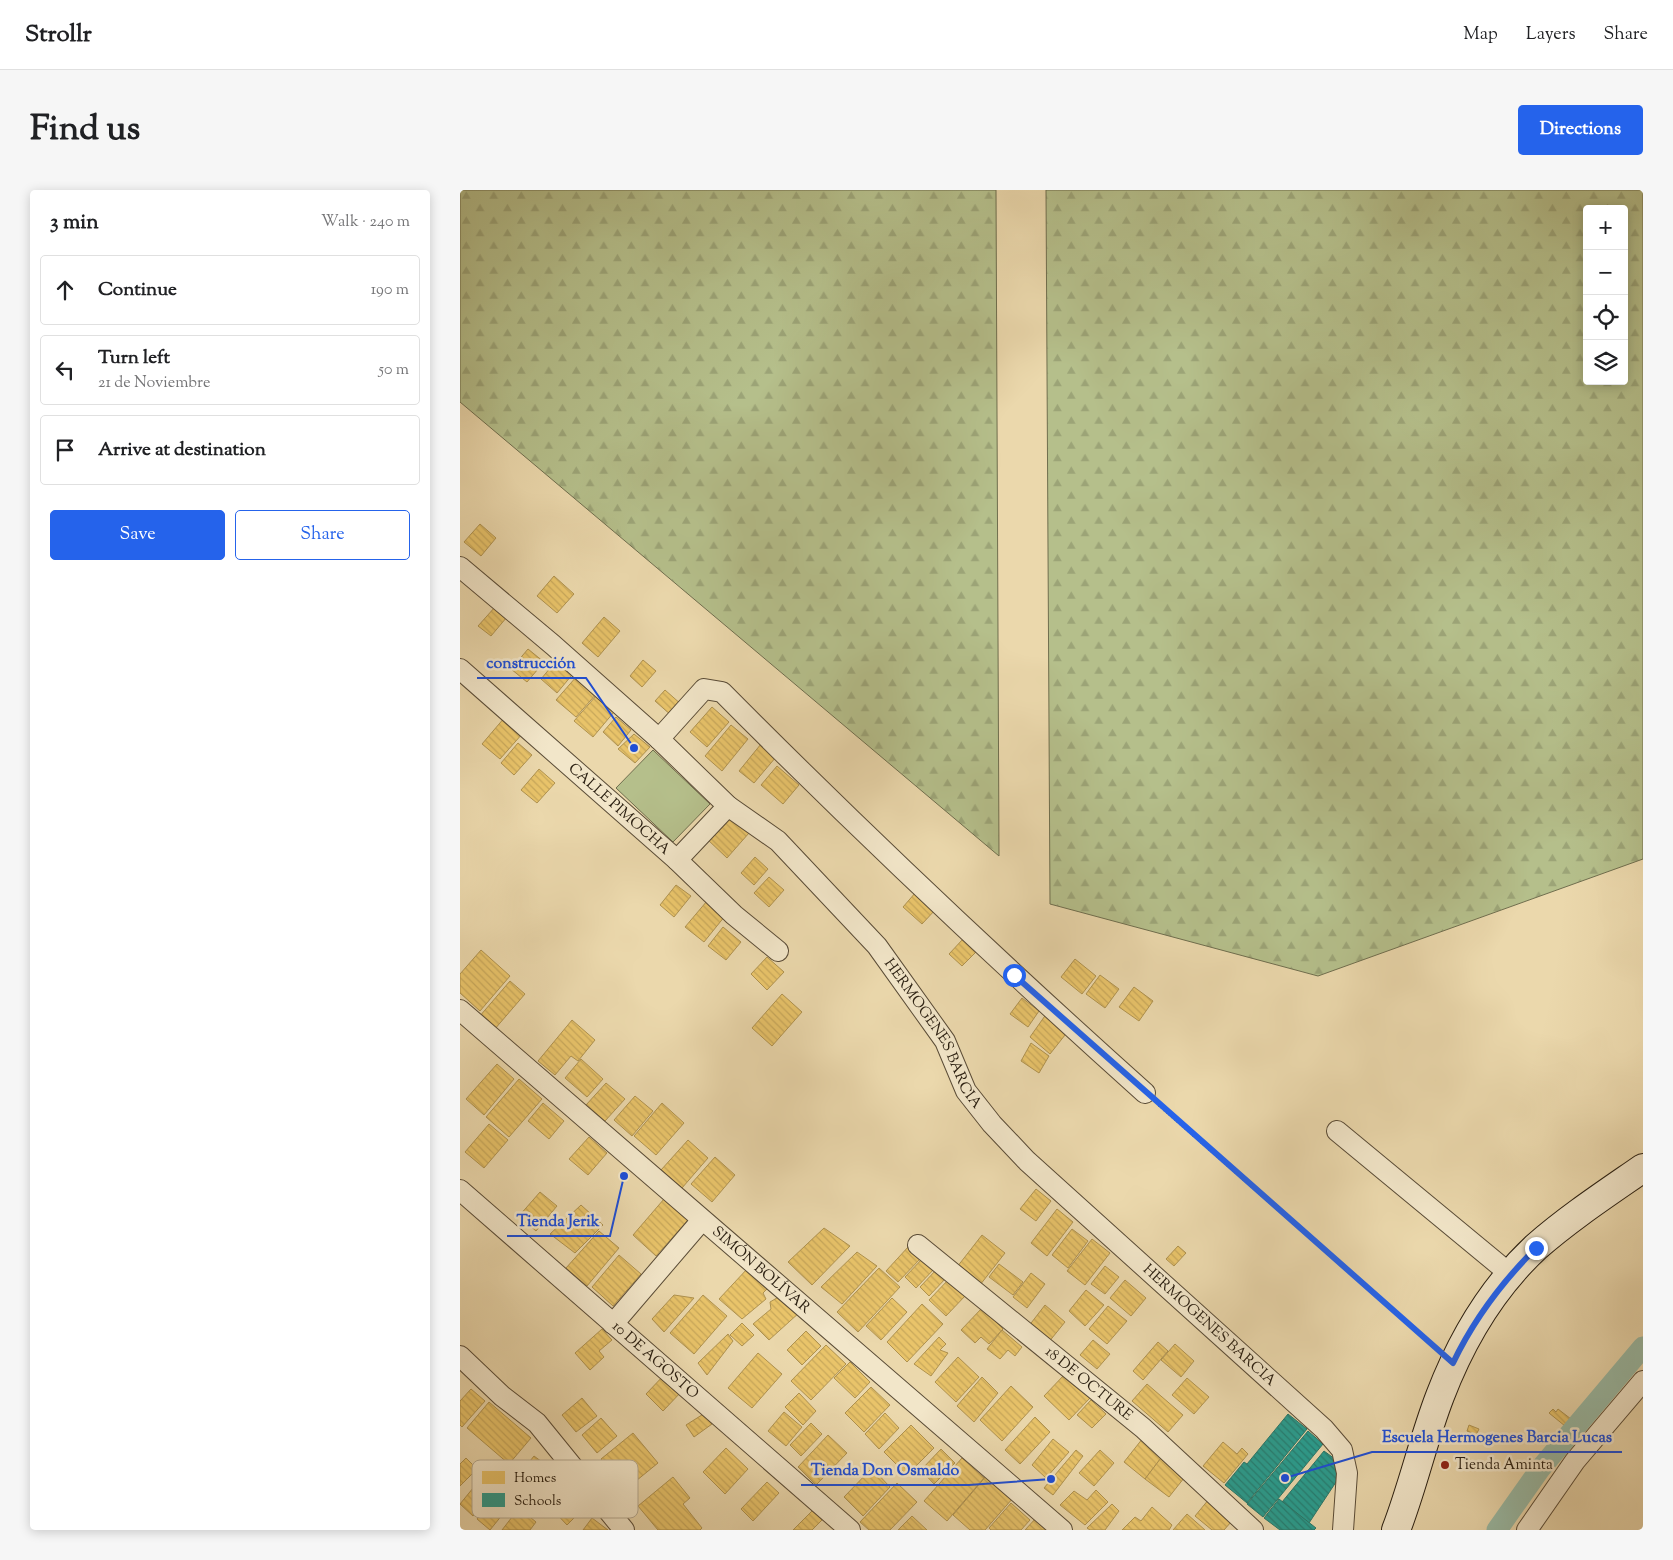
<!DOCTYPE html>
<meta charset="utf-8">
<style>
body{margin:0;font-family:"Sorts Mill Goudy",serif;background:#f6f6f6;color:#202124}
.controls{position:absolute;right:15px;top:15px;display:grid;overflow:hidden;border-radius:5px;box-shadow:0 2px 12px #0003}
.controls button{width:45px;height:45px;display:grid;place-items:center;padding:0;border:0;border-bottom:1px solid #e0e0e0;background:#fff;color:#202124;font:25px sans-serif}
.stop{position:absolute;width:15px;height:15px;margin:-11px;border:4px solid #2563eb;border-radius:50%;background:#fff}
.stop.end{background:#2563eb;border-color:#fff;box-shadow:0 1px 5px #0008}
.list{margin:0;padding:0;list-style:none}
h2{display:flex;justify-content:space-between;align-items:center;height:65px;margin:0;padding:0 20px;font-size:21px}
h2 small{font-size:16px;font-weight:400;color:#757577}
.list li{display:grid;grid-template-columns:32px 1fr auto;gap:15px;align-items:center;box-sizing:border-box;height:70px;margin:0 10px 10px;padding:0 10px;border:1px solid #e0e0e0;border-radius:5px}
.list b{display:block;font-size:19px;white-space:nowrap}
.list p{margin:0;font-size:16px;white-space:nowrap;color:#757577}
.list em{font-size:16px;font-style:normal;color:#757577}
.actions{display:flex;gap:10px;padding:15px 20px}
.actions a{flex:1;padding:11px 0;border:1px solid #2563eb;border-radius:5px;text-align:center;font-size:18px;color:#2563eb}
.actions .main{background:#2563eb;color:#fff}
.icon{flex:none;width:28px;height:28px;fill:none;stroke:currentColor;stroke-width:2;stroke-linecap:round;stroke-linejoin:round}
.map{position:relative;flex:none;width:1183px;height:1340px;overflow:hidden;border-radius:5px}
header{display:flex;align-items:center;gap:30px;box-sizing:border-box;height:70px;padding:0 25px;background:#fff;border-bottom:1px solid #e0e0e0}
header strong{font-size:24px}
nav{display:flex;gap:28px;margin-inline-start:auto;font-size:18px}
.intro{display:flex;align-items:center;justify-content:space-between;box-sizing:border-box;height:120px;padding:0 30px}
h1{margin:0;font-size:35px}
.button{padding:12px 22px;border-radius:5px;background:#2563eb;color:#fff;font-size:18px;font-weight:700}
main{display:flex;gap:30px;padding:0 30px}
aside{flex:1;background:#fff;border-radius:5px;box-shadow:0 2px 12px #0003}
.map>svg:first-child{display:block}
.grass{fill:#b5bf8b;stroke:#6f6e4e}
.forest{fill:url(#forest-firs);stroke:#6f6e4e;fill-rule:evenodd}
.homes{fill:url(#homes-back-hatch);stroke:#af924f}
.schools{fill:url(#schools-back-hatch);stroke:#2a7769}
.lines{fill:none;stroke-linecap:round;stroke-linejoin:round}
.canal{stroke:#99baa5;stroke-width:21}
.street-casing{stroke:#5a4c37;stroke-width:22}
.secondary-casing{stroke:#291e10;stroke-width:30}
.path{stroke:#291e10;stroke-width:3;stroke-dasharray:1 2.5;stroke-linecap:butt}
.street{stroke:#f2e6c9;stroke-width:20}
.secondary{stroke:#f2e6c9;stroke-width:28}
.route{stroke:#2563eb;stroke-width:6}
.poi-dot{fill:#8f2418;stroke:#f2e6c9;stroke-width:2}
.labels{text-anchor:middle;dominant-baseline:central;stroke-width:5;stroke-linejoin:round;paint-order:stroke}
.street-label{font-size:15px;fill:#291e10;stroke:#f2e6c9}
.poi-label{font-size:15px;fill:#291e10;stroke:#f2e6c9;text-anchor:start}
.key{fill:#f2e6c9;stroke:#b6aa92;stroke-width:1}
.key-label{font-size:14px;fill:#291e10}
.leader{fill:none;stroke:#1d4ed8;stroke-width:2}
.callout-dot{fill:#1d4ed8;stroke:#f2e6c9;stroke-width:2}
.callout-label{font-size:16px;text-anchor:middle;font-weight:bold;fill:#1d4ed8;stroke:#f2e6c9;stroke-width:5;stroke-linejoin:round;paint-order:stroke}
</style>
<header>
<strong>Strollr</strong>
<nav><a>Map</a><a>Layers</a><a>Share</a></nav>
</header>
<div class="intro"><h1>Find us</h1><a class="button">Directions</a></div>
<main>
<aside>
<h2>3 min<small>Walk · 240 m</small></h2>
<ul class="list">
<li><svg class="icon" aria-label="ahead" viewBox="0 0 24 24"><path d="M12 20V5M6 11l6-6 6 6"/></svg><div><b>Continue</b></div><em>190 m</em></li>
<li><svg class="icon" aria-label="left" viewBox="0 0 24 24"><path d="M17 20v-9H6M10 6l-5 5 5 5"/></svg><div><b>Turn left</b><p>21 de Noviembre</p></div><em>50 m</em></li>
<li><svg class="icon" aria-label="arrive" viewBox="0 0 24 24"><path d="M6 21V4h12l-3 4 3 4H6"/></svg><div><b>Arrive at destination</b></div></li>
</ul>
<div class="actions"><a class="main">Save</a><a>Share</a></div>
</aside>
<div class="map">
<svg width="1183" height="1340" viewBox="0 0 1183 1340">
<defs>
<pattern id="forest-firs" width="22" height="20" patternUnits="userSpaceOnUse" patternTransform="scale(1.25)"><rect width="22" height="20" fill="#b5bf8b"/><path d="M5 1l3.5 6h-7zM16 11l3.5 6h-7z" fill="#9ca477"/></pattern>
<pattern id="homes-back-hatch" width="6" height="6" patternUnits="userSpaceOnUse" patternTransform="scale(1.25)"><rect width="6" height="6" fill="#e9c46a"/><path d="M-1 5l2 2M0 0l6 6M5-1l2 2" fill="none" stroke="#c8a85b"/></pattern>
<pattern id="schools-back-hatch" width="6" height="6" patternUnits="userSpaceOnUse" patternTransform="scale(1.25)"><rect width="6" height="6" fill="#2a9d8f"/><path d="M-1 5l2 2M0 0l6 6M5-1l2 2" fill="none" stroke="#247f73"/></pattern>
</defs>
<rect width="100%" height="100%" fill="#ebd8ac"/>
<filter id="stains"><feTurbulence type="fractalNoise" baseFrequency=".004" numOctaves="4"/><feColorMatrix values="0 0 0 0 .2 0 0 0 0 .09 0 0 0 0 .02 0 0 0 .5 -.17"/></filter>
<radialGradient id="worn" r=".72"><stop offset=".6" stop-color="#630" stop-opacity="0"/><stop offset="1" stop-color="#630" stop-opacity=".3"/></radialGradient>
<polygon class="grass" points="193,560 250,614 213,652 156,598"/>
<g class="forest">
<polygon points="0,0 536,0 539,666 0,212"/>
<path d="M586,0h597v669l-325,117 -268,-72zM1127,19h37v172h-37z"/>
</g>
<g class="homes">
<polygon points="20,334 36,348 21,366 4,352"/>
<polygon points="94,386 114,404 97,423 77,406"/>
<polygon points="35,417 47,427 31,446 18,436"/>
<polygon points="144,427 160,441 138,467 122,453"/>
<polygon points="68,459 84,472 67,492 51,479"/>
<polygon points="183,470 196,481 182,497 170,486"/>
<polygon points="96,471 112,485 97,503 81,489"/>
<polygon points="117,486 137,503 116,527 96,510"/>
<polygon points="205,500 222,515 212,526 195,511"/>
<polygon points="136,506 154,522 133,547 114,531"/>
<polygon points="252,517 269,532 247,557 230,542"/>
<polygon points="45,527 63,543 40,569 22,554"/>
<polygon points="156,527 171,540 158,556 143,542"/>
<polygon points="271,535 288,549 262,581 245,566"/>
<polygon points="174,544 190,557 175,573 158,559"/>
<polygon points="58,553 72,565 54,585 41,573"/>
<polygon points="301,554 316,567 294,593 279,581"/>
<polygon points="317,576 339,595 323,614 301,595"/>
<polygon points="79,579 95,593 77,613 61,600"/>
<polygon points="269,625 289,643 267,668 247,649"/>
<polygon points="295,667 308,679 294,695 281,683"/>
<polygon points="309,687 324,700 309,717 294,703"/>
<polygon points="216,695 231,706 214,727 200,715"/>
<polygon points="456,702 476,719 462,734 443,717"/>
<polygon points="247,711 265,726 244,752 225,737"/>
<polygon points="263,737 281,752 266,770 248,756"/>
<polygon points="503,749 516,762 502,776 489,764"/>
<polygon points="21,760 50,786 20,821 0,803 0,784"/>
<polygon points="307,767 324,782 307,800 291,784"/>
<polygon points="615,769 636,786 622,804 601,787"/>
<polygon points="640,785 659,799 645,818 626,804"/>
<polygon points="50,791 65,804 34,840 19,827"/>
<polygon points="674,797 693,811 679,831 659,817"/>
<polygon points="322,804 342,822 312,856 292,838"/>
<polygon points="562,808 579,821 568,837 550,824"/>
<polygon points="587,823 609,840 590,864 570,847"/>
<polygon points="112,830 135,850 118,871 111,866 95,885 78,871"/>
<polygon points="571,853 589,866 579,883 561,871"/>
<polygon points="121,869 143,889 127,907 105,888"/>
<polygon points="37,874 54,889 24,925 6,909"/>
<polygon points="59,889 82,909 49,947 26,927"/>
<polygon points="146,893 165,909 145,931 126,915"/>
<polygon points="175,906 193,921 172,946 154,930"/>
<polygon points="83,913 104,931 89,949 68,931"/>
<polygon points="202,913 224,933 196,965 174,946"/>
<polygon points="29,934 48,950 24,978 5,962"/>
<polygon points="129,947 147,963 128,985 109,969"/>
<polygon points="228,950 248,968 222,998 201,980"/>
<polygon points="255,967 275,985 252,1012 231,994"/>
<polygon points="576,999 591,1011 576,1031 560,1019"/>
<polygon points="80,1002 97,1016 76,1041 59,1026"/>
<polygon points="204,1009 228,1030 196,1066 173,1045"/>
<polygon points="121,1015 143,1035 115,1063 90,1044"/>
<polygon points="597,1019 613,1032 587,1066 571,1053"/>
<polygon points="364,1038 390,1056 352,1095 328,1072"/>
<polygon points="612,1039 628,1051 608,1078 592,1065"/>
<polygon points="139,1041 159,1058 127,1096 106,1078"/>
<polygon points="522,1045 545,1063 520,1095 497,1077"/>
<polygon points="632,1049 650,1063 625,1095 607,1081"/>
<polygon points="449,1056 461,1068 438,1092 426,1081"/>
<polygon points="718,1056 726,1063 714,1076 706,1069"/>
<polygon points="397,1062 417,1076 382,1114 361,1097"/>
<polygon points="159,1065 181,1084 153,1116 132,1097"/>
<polygon points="463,1068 475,1078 456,1098 445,1087"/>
<polygon points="539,1074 563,1092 553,1105 529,1087"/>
<polygon points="645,1076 659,1087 645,1104 631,1094"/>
<polygon points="288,1078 310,1096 303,1103 306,1109 282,1129 259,1109"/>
<polygon points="419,1078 440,1097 398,1142 377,1122"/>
<polygon points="476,1080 486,1088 469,1106 460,1097"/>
<polygon points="571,1083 585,1094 567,1118 553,1107"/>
<polygon points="489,1089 506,1105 486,1126 469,1110"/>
<polygon points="665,1090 686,1108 671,1126 650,1108"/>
<polygon points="626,1100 644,1115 625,1136 609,1121"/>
<polygon points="214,1105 234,1108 204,1142 192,1129"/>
<polygon points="243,1105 267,1126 234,1164 210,1143"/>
<polygon points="322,1105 340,1122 309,1150 293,1134 311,1119 310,1112"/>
<polygon points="432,1108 447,1122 421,1150 406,1136"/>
<polygon points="462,1114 483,1134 447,1172 427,1152"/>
<polygon points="585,1115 605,1132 588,1153 568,1137"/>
<polygon points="648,1116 667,1131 647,1154 629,1139"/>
<polygon points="522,1118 543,1139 529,1154 521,1147 515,1153 501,1140"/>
<polygon points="282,1133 294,1145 282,1156 270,1145"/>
<polygon points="142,1139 152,1150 139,1161 144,1167 130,1180 115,1163"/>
<polygon points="542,1140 562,1157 555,1166 548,1160 540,1169 527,1159"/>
<polygon points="346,1141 361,1156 342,1175 327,1160"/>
<polygon points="268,1144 273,1151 247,1185 238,1173"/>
<polygon points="479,1147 486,1154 480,1160 488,1163 471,1186 454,1174"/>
<polygon points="633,1150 650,1164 637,1179 620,1165"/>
<polygon points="698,1152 708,1161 683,1190 673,1181"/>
<polygon points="715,1154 734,1171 721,1187 701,1170"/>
<polygon points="366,1155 386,1174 351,1210 331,1191"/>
<polygon points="298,1163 322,1184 292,1218 268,1198"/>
<polygon points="498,1167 519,1187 496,1212 475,1192"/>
<polygon points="390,1172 410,1192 395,1208 374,1188"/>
<polygon points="206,1183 223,1200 203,1221 186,1204"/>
<polygon points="605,1184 630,1208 609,1230 584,1206"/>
<polygon points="522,1187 538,1203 514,1232 497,1216"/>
<polygon points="727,1188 749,1207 734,1224 712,1205"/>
<polygon points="687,1194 723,1225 708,1242 672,1211"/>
<polygon points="551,1196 573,1217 542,1251 520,1230"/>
<polygon points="411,1197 430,1215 404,1242 385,1223"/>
<polygon points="11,1199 25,1211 2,1237 0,1235 0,1211"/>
<polygon points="339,1203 356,1221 343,1235 325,1217"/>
<polygon points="122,1208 137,1226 116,1242 102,1225"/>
<polygon points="631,1210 646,1224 632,1238 617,1225"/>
<polygon points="29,1212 71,1248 49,1274 7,1238"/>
<polygon points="1093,1219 1096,1222 1098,1219 1111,1229 1105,1236 1089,1223"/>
<polygon points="324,1222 342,1237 326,1256 308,1241"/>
<polygon points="245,1223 252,1234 234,1247 226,1235"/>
<polygon points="425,1223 439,1238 419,1259 405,1244"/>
<polygon points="575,1227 590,1242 560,1274 545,1260"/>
<polygon points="141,1228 157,1246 137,1263 122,1245"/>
<polygon points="351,1233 362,1244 341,1266 330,1255"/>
<polygon points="451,1235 474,1258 447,1285 424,1262"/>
<polygon points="1009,1235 1019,1239 1016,1245 1007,1241"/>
<polygon points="173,1243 198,1273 171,1295 162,1297 141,1269"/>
<polygon points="368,1245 387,1263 356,1295 338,1277"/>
<polygon points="683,1248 704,1264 685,1289 664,1272"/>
<polygon points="593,1249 609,1262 586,1288 572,1275"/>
<polygon points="763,1252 777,1264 782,1258 788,1264 764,1293 743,1276"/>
<polygon points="266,1258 288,1279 265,1304 243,1282"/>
<polygon points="481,1259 495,1273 474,1294 461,1280"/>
<polygon points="616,1260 623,1266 593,1305 584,1298"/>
<polygon points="640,1260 654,1273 634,1296 619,1283"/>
<polygon points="704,1264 728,1283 709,1307 685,1289"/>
<polygon points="74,1266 97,1283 81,1303 58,1286"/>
<polygon points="6,1268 17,1279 0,1296 0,1274"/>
<polygon points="502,1268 524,1288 487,1331 464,1311"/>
<polygon points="412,1278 430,1297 403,1326 384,1307"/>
<polygon points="527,1285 553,1308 525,1340 510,1340 493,1325"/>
<polygon points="213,1287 230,1308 223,1314 242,1338 240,1340 198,1340 178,1316"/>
<polygon points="18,1292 32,1306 13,1326 0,1314"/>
<polygon points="307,1292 319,1303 293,1331 281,1319"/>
<polygon points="437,1293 457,1312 430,1340 409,1340 400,1332"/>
<polygon points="111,1300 126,1316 107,1335 93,1320"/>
<polygon points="636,1300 648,1312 625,1335 600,1315 614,1301 627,1310"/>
<polygon points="754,1303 778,1324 764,1340 752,1340 735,1326"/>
<polygon points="35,1306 47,1319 30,1340 17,1329"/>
<polygon points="551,1313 570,1330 561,1340 531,1340 529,1338"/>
<polygon points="652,1314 659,1321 645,1340 630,1340 627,1338"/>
<polygon points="692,1317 712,1335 709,1340 662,1340 675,1327 681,1331"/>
<polygon points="59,1318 76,1332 70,1340 42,1340"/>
<polygon points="353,1320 362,1330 352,1340 333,1340"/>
<polygon points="727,1324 745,1340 713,1340"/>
<polygon points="452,1326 467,1340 438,1340"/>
<polygon points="132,1328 148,1340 123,1340"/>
<polygon points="576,1328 587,1337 585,1340 565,1340"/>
</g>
<g class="schools">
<polygon points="828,1224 847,1239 787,1313 765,1295 784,1272 787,1274"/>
<polygon points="848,1241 863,1254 803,1327 787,1314"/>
<polygon points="864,1261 875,1269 878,1289 849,1333 822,1312"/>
<polygon points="819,1309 856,1338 854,1340 820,1340 804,1328"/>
</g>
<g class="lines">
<polyline class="canal" points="1037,1340 1080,1279 1183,1157"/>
<defs>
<g id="street">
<path id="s1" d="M0,377l93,78 106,94 69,67 50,35 99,105 68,95 21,50 26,33 35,37 297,268 18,21 5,23 -4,57"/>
<path id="s2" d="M0,479l217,191 57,55 44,36"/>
<path d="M199,549l45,-50 18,3c137,138 278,271 423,401"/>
<polyline points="217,670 268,616"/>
<path id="s3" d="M0,820l602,520"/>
<polyline points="877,941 1050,1084"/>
<path id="s4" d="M0,1000l390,340"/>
<path id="s5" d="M458,1055l225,183 110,102"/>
<polyline points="153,1134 242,1030"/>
<polyline points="0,1166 42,1206 77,1233 164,1340"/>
<polyline points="1067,1340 1115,1271 1183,1191"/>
</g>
<path id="secondary" d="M936,1340c17,-44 27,-90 44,-134 21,-55 52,-108 96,-149 33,-29 71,-54 107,-79"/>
</defs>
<use href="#street" class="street-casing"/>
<use href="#secondary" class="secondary-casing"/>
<polyline class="path" points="699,915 976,1158"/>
<use href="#street" class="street"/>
<use href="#secondary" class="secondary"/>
</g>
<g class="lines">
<path class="route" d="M554,785l439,388c21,-44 49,-81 83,-115"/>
</g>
<circle class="poi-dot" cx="985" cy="1275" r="5"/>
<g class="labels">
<g class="street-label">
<text stroke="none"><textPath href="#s2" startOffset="212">CALLE PIMOCHA</textPath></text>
<text stroke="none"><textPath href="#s1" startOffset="669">HERMOGENES BARCIA</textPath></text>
<text stroke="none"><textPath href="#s3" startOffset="398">SIMÓN BOLÍVAR</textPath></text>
<text stroke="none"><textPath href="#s1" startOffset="1074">HERMOGENES BARCIA</textPath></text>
<text stroke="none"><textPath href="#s4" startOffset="259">10 DE AGOSTO</textPath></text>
<text stroke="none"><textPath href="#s5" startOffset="220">18 DE OCTURE</textPath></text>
</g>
<g class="poi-label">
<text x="995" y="1275">Tienda Aminta</text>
</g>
</g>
<rect x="12" y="1270" width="166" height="58" rx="8" class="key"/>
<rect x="22" y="1281" width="23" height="13" fill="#e9c46a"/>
<rect x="22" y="1303" width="23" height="14" fill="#2a9d8f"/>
<g class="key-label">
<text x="54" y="1292">Homes</text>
<text x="54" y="1315">Schools</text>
</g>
<path class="leader" d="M174 558L126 488H17M164 986L150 1046H47M825 1288L912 1262H1162M591 1289L509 1295H341"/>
<g class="callout-dot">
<circle cx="174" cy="558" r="5"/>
<circle cx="164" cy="986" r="5"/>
<circle cx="825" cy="1288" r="5"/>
<circle cx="591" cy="1289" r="5"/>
</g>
<g class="callout-label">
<text x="71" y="478">construcción</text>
<text x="98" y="1036">Tienda Jerik</text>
<text x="1037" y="1252">Escuela Hermogenes Barcia Lucas</text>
<text x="425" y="1285">Tienda Don Osmaldo</text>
</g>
<rect width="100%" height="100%" filter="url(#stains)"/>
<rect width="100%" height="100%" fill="url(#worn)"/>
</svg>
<div class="controls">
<button>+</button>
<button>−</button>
<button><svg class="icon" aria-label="locate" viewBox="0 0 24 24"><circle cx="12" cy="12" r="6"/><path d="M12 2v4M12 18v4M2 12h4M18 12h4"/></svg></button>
<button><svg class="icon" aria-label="layers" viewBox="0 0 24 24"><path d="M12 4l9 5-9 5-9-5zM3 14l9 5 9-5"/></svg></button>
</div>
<div class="stop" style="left:554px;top:785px"></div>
<div class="stop end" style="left:1076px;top:1058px"></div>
</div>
</main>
